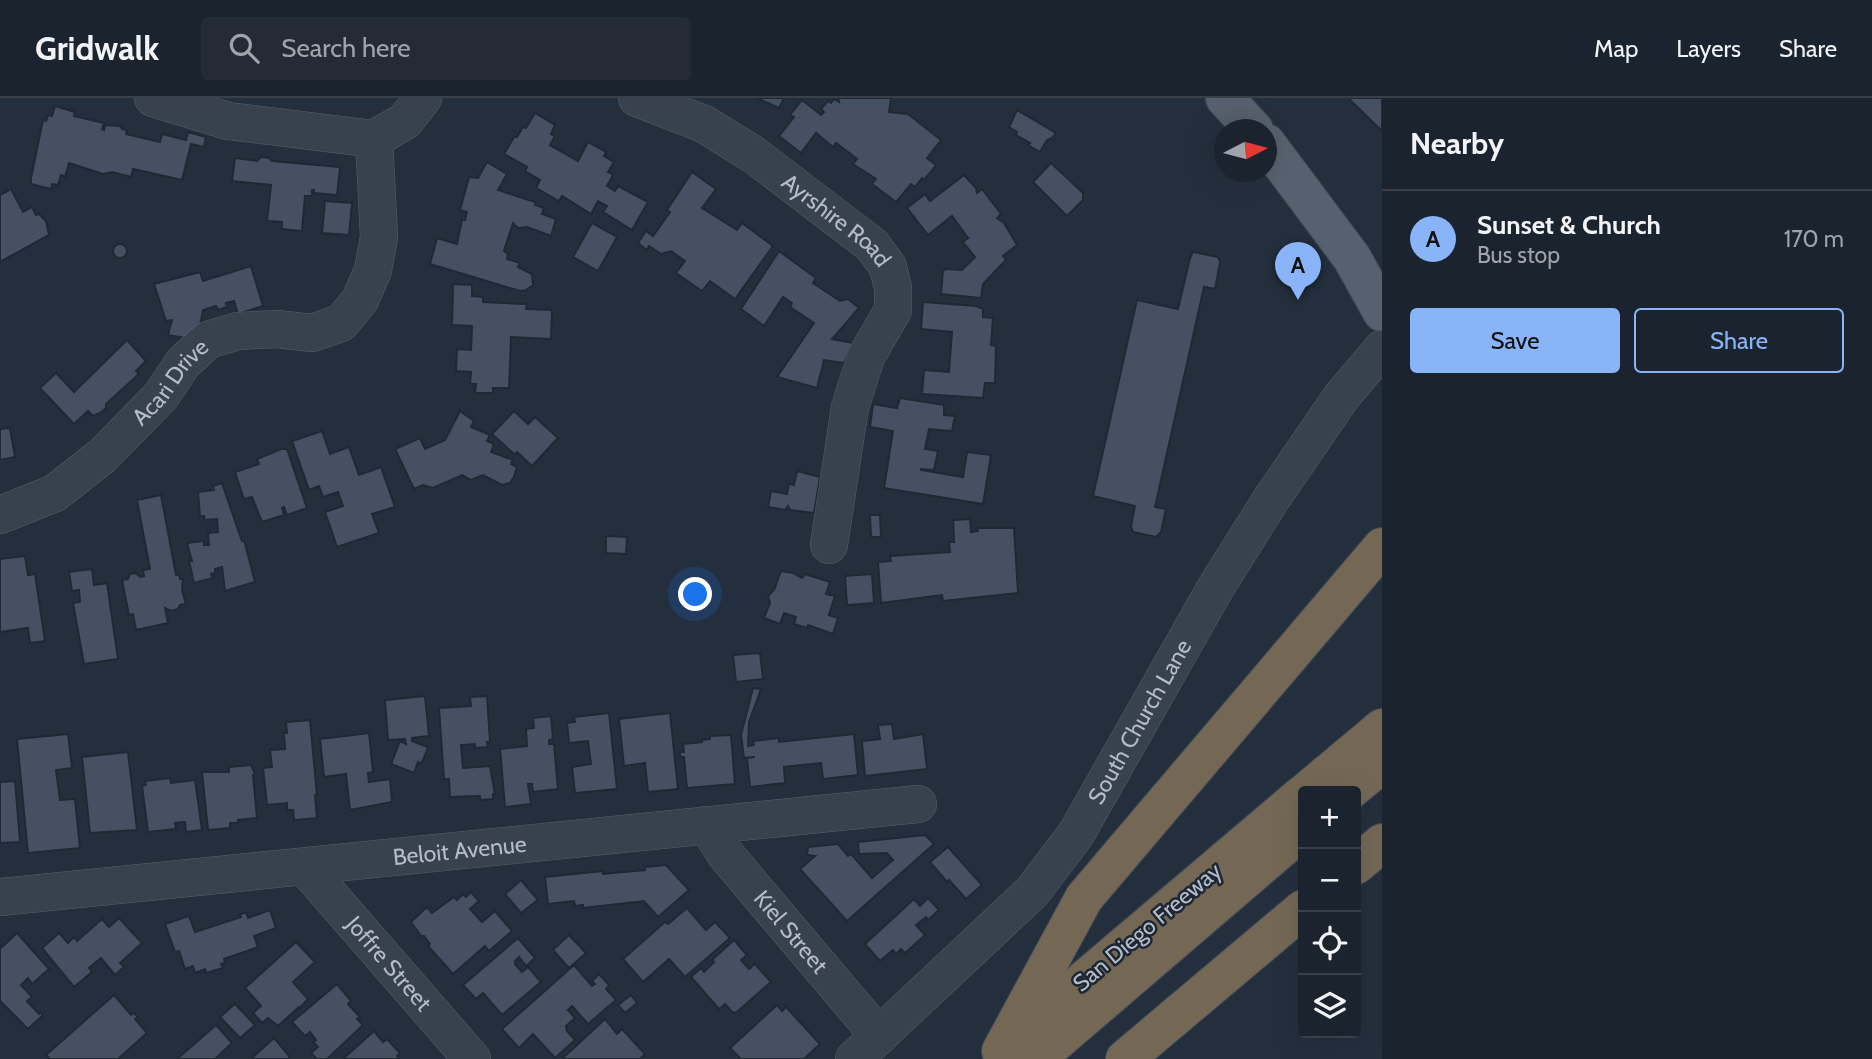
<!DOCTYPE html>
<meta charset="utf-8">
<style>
body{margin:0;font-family:Cabin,sans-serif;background:#242b36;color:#f1f3f6}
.controls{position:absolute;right:21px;bottom:21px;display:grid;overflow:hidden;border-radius:7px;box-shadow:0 7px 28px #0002}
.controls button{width:63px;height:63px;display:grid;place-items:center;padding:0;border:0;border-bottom:2px solid #39404a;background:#1b232e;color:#f1f3f6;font:35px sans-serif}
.compass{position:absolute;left:1214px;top:21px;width:63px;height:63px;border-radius:50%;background:#1b232e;box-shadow:0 7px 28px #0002;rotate:84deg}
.you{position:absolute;left:696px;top:497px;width:24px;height:24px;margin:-18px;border:5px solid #fff;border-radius:50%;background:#1a73e8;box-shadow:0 0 0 10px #1a73e833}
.badge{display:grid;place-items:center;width:46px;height:46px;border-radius:50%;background:#8ab4f8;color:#111;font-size:23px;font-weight:700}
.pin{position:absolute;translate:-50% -58px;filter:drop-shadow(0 2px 4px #0008)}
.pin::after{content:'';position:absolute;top:37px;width:24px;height:21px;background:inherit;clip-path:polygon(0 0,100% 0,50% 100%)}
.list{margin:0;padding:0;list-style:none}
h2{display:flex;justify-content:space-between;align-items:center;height:91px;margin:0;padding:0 28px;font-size:30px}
h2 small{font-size:23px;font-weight:400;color:#a0a4aa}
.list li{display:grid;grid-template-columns:46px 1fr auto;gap:21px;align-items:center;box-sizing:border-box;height:98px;padding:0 28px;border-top:2px solid #39404a}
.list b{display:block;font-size:26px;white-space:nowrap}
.list p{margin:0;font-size:23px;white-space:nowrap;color:#a0a4aa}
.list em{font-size:23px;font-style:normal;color:#a0a4aa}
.actions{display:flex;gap:14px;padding:21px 28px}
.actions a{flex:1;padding:16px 0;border:2px solid #8ab4f8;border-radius:7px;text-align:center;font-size:24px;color:#8ab4f8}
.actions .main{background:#8ab4f8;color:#111}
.icon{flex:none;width:38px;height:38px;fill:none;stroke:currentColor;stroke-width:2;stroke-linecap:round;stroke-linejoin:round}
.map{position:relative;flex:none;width:1382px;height:961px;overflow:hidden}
header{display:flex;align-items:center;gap:42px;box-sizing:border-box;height:98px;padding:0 35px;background:#1b232e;border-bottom:2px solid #39404a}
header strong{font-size:33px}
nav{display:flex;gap:38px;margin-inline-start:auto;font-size:24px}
.search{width:490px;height:63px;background:#242b36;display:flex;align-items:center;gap:18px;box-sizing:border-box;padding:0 24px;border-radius:7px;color:#a0a4aa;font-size:26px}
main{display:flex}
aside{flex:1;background:#1b232e}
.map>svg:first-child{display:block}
.building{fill:#455162;stroke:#1f2835;stroke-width:2}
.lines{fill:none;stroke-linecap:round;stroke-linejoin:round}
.minor-casing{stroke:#565f6c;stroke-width:38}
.major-casing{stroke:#414a57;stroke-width:40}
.highway-casing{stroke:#434c59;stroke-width:40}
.minor{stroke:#38414e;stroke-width:37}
.major{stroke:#56606e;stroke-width:38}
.highway{stroke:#746855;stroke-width:38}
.labels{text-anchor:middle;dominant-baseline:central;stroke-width:5;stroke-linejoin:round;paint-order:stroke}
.street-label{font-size:23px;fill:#b4bcc9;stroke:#1d2633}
</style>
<header>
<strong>Gridwalk</strong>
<div class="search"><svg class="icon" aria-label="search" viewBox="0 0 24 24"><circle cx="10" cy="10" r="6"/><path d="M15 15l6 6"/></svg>Search here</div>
<nav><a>Map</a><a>Layers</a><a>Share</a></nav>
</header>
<main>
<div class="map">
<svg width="1382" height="961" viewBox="0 0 1382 961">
<rect width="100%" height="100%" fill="#242f3e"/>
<g class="building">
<polygon points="757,0 784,0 779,10"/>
<polygon points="838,0 891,0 889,14 908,16 941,42 927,60 936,67 924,82 922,80 915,89 911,86 896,104 872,86 876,81 853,66 857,61 836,45 833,49 816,35 801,55 779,38 794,19 790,17 802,2 821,17 824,14 821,11 828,3 831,5 834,1 839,4"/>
<polygon points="1350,0 1382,0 1382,33 1349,1"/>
<polygon points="55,8 75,14 74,18 104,25 102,31 104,32 105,27 120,28 122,31 127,32 126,36 160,44 162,36 186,42 188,34 206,39 204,49 191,46 182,82 133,71 131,79 112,74 103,76 69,65 65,79 61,77 58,87 52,86 51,91 31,86 31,80 43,22 46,23 48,17 52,18"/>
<polygon points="1017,12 1056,35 1052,40 1047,42 1040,54 1028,47 1030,45 1016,37 1017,34 1009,29"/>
<polygon points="535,15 555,27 551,36 555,38 550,47 578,63 588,44 606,54 604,58 614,64 608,74 613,77 607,88 615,93 618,88 648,104 632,132 603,114 607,108 598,103 591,116 562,98 559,103 536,90 540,82 525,73 527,69 504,56 514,39 517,39 523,29 526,30"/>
<polygon points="261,59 269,60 272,63 340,69 337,97 314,95 314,92 312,92 312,98 305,98 302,133 282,131 282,124 267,123 271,87 232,83 235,60 257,63"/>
<polygon points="487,64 507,76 498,92 535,104 535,107 544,110 542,116 556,121 551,138 527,129 518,130 513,125 504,153 508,156 507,161 520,165 518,169 532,176 533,187 526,192 520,193 430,166 437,140 457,146 462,122 465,122 467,114 460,112 469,79 478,80"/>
<polygon points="1051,65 1083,95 1083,102 1067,118 1033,84"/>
<polygon points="692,74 716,91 702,110 737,132 742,125 773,148 735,201 710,183 702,193 676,175 685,163 671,153 661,156 649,148 647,152 638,145 646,133 653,138 670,114 667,112"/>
<polygon points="964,77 976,90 977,95 982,91 1001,116 997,120 1004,125 1017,147 1003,158 1006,162 983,186 981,200 941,196 943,173 946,171 962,172 975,159 963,144 968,140 952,118 928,137 907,110 925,96 930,103"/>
<polygon points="11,91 23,114 32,109 36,117 39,116 46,123 49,137 0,164 0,97"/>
<polygon points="325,103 352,105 349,137 322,135"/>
<polygon points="592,125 617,139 598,173 573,159"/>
<circle cx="120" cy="153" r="7"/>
<polygon points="779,153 816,180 813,185 840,203 848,201 859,210 832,241 853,245 844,265 824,262 817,290 777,279 814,225 790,209 792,205 783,199 764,228 741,211"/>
<polygon points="1193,154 1218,159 1220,164 1215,191 1204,189 1155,409 1166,411 1161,434 1156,439 1133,434 1131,428 1135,408 1093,398 1137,202 1178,211 1190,160"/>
<polygon points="251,168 263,208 238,216 234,203 226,205 227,209 218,212 216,208 203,212 198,238 191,241 168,237 172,222 166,223 154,186 200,174 203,183"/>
<polygon points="453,186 472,187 472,198 483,199 483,204 527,206 526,211 552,212 551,241 511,239 509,290 493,290 493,295 475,295 476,286 470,286 471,274 456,273 457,251 471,252 472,228 452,227"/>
<polygon points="923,204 976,208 983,211 983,219 993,220 991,247 996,248 995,285 985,285 983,300 922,296 924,272 949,274 952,234 921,231"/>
<polygon points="127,242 146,263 136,273 139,276 106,306 106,310 100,315 93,318 88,313 74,326 40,290 56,275 74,294"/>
<polygon points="900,300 944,307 944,317 955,318 952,333 929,331 925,351 938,353 934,372 921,371 921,372 963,379 967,354 991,357 983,406 884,390 893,333 870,329 873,306 897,310"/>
<polygon points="460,313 474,323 471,329 490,337 487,343 494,346 491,354 513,362 511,366 517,369 514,379 510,385 502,387 483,377 471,382 462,377 433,390 423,387 414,391 395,351 420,340 425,351 445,342"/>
<polygon points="514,313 528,326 535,319 558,340 532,368 517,354 514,356 492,336"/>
<polygon points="10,330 15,359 0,362 0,331"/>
<polygon points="322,333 330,356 349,349 359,377 381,369 395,409 372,416 379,435 337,449 325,414 343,408 338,394 323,399 319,388 309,392 292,343"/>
<polygon points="281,351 287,351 307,410 287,417 284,409 282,410 284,417 262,424 252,399 244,401 235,374 259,366 257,361"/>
<polygon points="797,373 820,379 814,415 790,412 788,408 785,412 768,409 771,393 787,396 789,386 794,387"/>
<polygon points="222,385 242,443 244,442 255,484 225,493 222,469 215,471 215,475 211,476 213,480 194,485 189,463 192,463 187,445 204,443 204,447 209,447 208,435 218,434 217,421 205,422 204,418 200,419 198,394 214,392 213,388"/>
<polygon points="161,397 176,477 179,476 180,481 183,481 182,492 186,506 180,507 178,511 171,513 165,510 168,525 136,532 133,516 129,517 122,482 128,481 130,476 136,475 140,479 144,478 143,472 150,471 137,402"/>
<polygon points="870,417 880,417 881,439 871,439"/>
<polygon points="970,421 971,434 978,433 977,430 1014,430 1018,495 943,503 942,497 881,505 878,464 891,463 890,458 950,454 949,444 954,444 954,439 953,422"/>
<polygon points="606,438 627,439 626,456 606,455"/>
<polygon points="25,458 28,477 35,476 45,543 30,545 28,530 0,534 0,461"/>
<polygon points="92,471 94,487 107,485 118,561 84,566 73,505 80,504 79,492 72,493 69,474"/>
<polygon points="781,473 793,475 802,480 805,476 830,484 826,496 835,498 829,517 838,520 833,536 808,527 807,530 794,526 796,519 784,515 780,526 764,520 770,505 768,498 774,492"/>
<polygon points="872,476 874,505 847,507 845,478"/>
<polygon points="760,555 763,581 736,584 733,557"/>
<polygon points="753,590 761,591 749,624 748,648 754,647 753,643 779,640 779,644 854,636 858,677 823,681 821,665 784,669 785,685 750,689 747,660 755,659 744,660 741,637"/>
<polygon points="425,598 429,638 412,640 412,643 428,649 422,665 418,664 414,675 391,666 400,643 406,646 405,641 388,642 385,602"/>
<polygon points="487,598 490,644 487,644 488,649 475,650 475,646 461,647 463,670 490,668 495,696 493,696 493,701 480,702 480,698 450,699 449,681 444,681 439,610 471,608 470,599"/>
<polygon points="609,615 617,691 575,695 572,669 591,666 588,643 569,645 567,625 575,624 574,619"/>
<polygon points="670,615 678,691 648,694 645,665 624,668 619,621"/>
<polygon points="551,618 553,641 549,642 549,646 554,646 558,691 533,694 532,686 528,686 531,706 505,709 500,651 527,648 526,631 534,630 533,620"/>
<polygon points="310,622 317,697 315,697 317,720 294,722 293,712 287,712 287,705 267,707 263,670 272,669 270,652 285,651 284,635 287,635 286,624"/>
<polygon points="892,626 894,641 923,636 927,671 865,678 862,643 880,641 878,627"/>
<polygon points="369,635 373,674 368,675 369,684 390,681 392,704 350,712 346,676 324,679 320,641"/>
<polygon points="68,636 72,670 56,672 60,702 75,701 80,750 28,755 17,641"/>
<polygon points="731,637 735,686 687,690 684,659 680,659 680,654 684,654 683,646 702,644 702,642 710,641 710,638"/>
<polygon points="128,654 137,732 90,735 82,659"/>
<polygon points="251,667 255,676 253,677 257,720 238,722 238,725 230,725 230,730 208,732 202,674 229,674 229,669"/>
<polygon points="170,680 171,685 195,682 202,732 186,734 185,724 175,725 176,731 148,734 142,688 146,687 145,683"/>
<polygon points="15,683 20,744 0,745 0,684"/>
<polygon points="925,737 934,746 847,823 800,771 815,758 807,757 808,749 838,746 848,758 851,756 872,780 893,762 887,755 859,756 858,744"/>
<polygon points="948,749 982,787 966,801 949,782 947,784 930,764"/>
<polygon points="666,767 689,792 658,819 644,803 583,810 583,807 575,808 574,803 548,806 545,779 603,773 603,776 645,772 645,769"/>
<polygon points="521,782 538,802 521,815 505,796"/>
<polygon points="471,794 479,803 470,811 482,824 495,813 512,833 489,853 485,848 453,876 428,848 430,846 424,838 421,838 411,824 427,809 432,815 454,799 457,802 463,796 466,799"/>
<polygon points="928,800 939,812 928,822 926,819 916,827 925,837 905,855 901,851 896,856 893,852 880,863 865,846 914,801 920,808"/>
<polygon points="687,810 706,832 715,824 730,840 685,879 669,861 643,884 623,861 665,824 668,826"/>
<polygon points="270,812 276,830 254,838 258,849 224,861 225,865 221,866 223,870 206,875 205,871 195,875 193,868 185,871 179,853 175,854 165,826 189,818 195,834 241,819 239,817 246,814 248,820"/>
<polygon points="119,820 142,845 120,865 124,869 115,877 101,860 89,870 92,874 74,889 42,850 59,835 68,845 74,839 77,843 102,821 109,829"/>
<polygon points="17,835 49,871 32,886 28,880 21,887 32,899 27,903 39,916 40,914 43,917 28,931 0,903 0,847 2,849"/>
<polygon points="569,837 586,855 569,870 553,852"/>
<polygon points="518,840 535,860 526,868 519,859 515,863 515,866 522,874 528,869 541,884 502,917 483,895 476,901 463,887"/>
<polygon points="734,842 747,857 741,862 749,871 755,866 771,884 737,914 733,915 725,906 719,911 691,879 701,870 704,874 714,864 712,862"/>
<polygon points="296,844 315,864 293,884 308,901 300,910 299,909 278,928 268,920 262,925 253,915 261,908 245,890"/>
<polygon points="574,867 592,888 595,886 592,883 599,876 609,887 606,891 616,902 588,926 572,908 568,912 575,920 566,928 567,933 575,942 555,960 533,936 519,950 502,931"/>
<polygon points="337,886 351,903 348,906 360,919 357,921 363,927 327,961 317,961 311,955 318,949 313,944 316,942 310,934 305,938 292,924"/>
<polygon points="114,897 131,917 134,915 138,919 135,921 147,935 118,961 50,961 46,957"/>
<polygon points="631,897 637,905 625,915 618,907"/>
<polygon points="235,906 255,927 240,940 220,919"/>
<polygon points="777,907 782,913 786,909 820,946 804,961 741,961 730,950"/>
<polygon points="605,921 617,936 622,931 645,956 640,961 562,961"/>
<polygon points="216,927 232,945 215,961 177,961"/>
<polygon points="374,933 383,944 387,941 400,955 397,958 399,961 343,961"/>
<polygon points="274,940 290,959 288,961 253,961 252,960"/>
</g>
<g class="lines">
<defs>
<g id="minor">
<polyline points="153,0 228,23 374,41 405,23 423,0"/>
<path id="s1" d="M637,0l67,26 50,31 118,90 16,22 5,21v22l-27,47 -16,50 -21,138"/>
<path id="s2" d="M0,417l55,-22 47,-37 59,-60 22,-33 25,-23 30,-9 39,-2 35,4 29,-10 19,-23 13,-30 6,-33 -5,-98"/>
<path id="s3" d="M707,727l19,30 153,181"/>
<path id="s4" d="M305,769l167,192"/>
<path id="s5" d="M0,799l918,-93"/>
<path id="s6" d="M854,961l178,-167 44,-58 140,-247 56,-89 70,-102 40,-47"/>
</g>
<g id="major">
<polyline points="1225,0 1254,32"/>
<polyline points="1266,45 1352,160 1382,214"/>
</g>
<g id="highway">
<polyline points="1307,693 1382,630"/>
<polyline points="1349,693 1382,666"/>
<polyline points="1356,767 1382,745"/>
<polyline points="1019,937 1303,696"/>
<polyline points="1001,953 1084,800 1382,449"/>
<polyline points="1036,961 1303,732"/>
<polyline points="1125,961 1303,811"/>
</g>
</defs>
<use href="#minor" class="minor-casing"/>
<use href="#major" class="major-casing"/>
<use href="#highway" class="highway-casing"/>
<use href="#minor" class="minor"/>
<use href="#major" class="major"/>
<use href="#highway" class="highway"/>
</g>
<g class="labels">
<g class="street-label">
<text stroke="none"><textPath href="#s1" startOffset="236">Ayrshire Road</textPath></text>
<text stroke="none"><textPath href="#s2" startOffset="220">Acari Drive</textPath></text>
<text stroke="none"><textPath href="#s6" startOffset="446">South Church Lane</textPath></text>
<text stroke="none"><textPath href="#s5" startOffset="462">Beloit Avenue</textPath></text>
<text transform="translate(1147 829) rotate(-40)">San Diego Freeway</text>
<text stroke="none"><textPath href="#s3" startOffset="136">Kiel Street</textPath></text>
<text stroke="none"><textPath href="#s4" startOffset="128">Joffre Street</textPath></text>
</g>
</g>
</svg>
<div class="controls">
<button>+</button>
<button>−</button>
<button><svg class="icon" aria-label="locate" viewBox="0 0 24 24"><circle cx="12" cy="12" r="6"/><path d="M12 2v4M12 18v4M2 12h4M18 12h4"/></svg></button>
<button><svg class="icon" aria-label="layers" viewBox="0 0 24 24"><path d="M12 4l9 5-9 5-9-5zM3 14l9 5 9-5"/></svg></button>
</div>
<svg class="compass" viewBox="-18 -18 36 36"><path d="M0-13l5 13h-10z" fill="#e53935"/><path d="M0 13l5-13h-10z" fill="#a0a4aa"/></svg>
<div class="you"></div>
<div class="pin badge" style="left:1298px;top:202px">A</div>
</div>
<aside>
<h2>Nearby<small></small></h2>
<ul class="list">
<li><span class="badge">A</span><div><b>Sunset &amp; Church</b><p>Bus stop</p></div><em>170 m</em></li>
</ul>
<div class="actions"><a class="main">Save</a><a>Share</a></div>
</aside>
</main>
